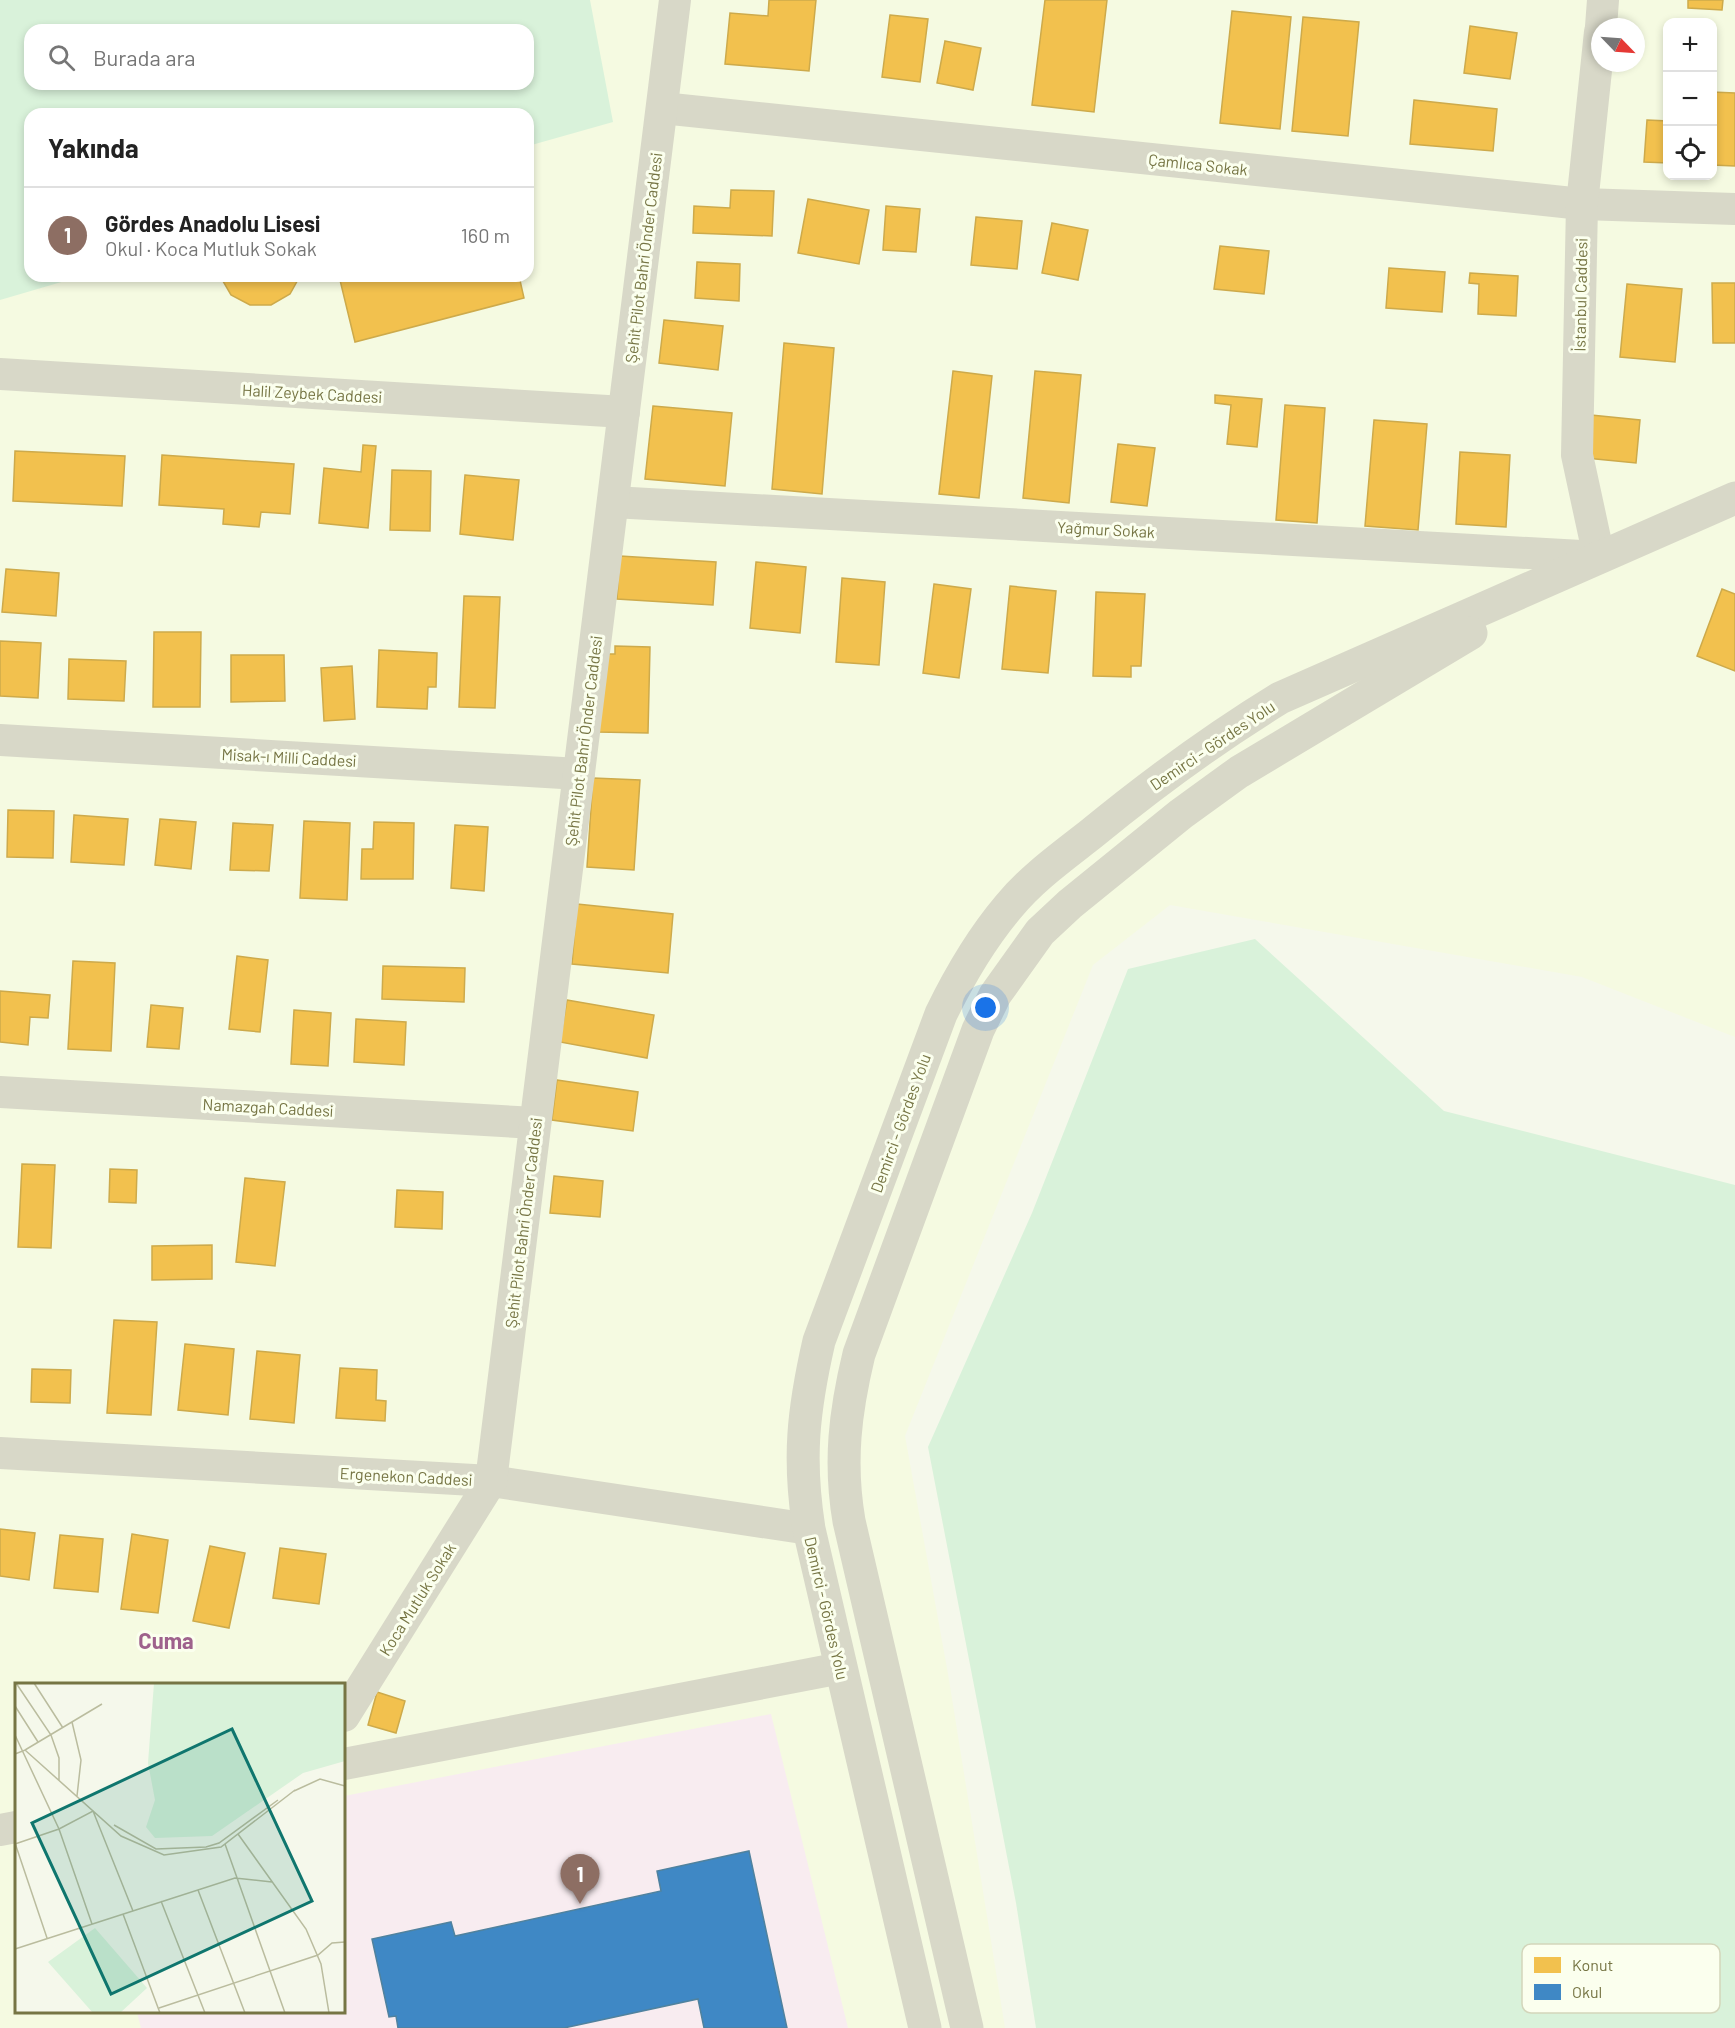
<!DOCTYPE html>
<html lang="tr">
<meta charset="utf-8">
<style>
body{margin:0;font-family:Barlow,sans-serif;background:#f2f2f2;color:#222}
.controls{position:absolute;right:18px;top:18px;display:grid;overflow:hidden;border-radius:12px;box-shadow:0 3px 9px #0003}
.controls button{width:54px;height:54px;display:grid;place-items:center;padding:0;border:0;border-bottom:2px solid #e0e0e0;background:#fff;color:#222;font:30px sans-serif}
.compass{position:absolute;left:1591px;top:18px;width:54px;height:54px;border-radius:50%;background:#fff;box-shadow:0 3px 9px #0003;rotate:115deg}
.you{position:absolute;left:986px;top:1008px;width:21px;height:21px;margin:-15px;border:4px solid #fff;border-radius:50%;background:#1a73e8;box-shadow:0 0 0 9px #1a73e833}
.badge{display:grid;place-items:center;width:39px;height:39px;border-radius:50%;background:#5c5c4b;color:#fff;font-size:20px;font-weight:700}
.pin{position:absolute;translate:-50% -50px;filter:drop-shadow(0 2px 3px #0008)}
.pin::after{content:'';position:absolute;top:32px;width:21px;height:18px;background:inherit;clip-path:polygon(0 0,100% 0,50% 100%)}
.list{margin:0;padding:0;list-style:none}
h2{display:flex;justify-content:space-between;align-items:center;height:78px;margin:0;padding:0 24px;font-size:26px}
h2 small{font-size:20px;font-weight:400;color:#767676}
.list li{display:grid;grid-template-columns:39px 1fr auto;gap:18px;align-items:center;box-sizing:border-box;height:96px;padding:0 24px;border-top:2px solid #e0e0e0}
.list b{display:block;font-size:22px;white-space:nowrap}
.list p{margin:0;font-size:20px;white-space:nowrap;color:#767676}
.list em{font-size:20px;font-style:normal;color:#767676}
.icon{flex:none;width:33px;height:33px;fill:none;stroke:currentColor;stroke-width:2;stroke-linecap:round;stroke-linejoin:round}
.map{position:relative;flex:none;width:1735px;height:2028px;overflow:hidden}
.search{position:absolute;background:#fff;box-shadow:0 3px 9px #0003;left:24px;top:24px;width:510px;height:66px;display:flex;align-items:center;gap:15px;box-sizing:border-box;padding:0 21px;border-radius:18px;color:#767676;font-size:22px}
.panel{position:absolute;background:#fff;box-shadow:0 3px 9px #0003;left:24px;top:108px;width:510px;height:174px;border-radius:18px}
.map>svg:first-child{display:block}
.residential{fill:#f5fae1;fill-rule:evenodd}
.education{fill:#f8ecf0}
.green{fill:#d9f2da;fill-rule:evenodd}
.homes{fill:#f2c14e;stroke:#cdaa4b;stroke-width:1.5}
.schools{fill:#3f88c5;stroke:#50829e;stroke-width:1.5}
.lines{fill:none;stroke-linecap:round;stroke-linejoin:round}
.minor{stroke:#d8d8c8;stroke-width:32}
.secondary{stroke:#d8d8c8;stroke-width:33}
.labels{text-anchor:middle;dominant-baseline:central;stroke-width:6;stroke-linejoin:round;paint-order:stroke}
.street-label{font-size:16px;fill:#767544;stroke:#fbffee}
.district-label{font-size:22px;font-weight:bold;fill:#9e628c;stroke:#fbffee}
.inset-road{fill:none;stroke:#babc9e;stroke-width:1.5}
.view{fill:#0f766e;fill-opacity:0.15;stroke:#0f766e;stroke-width:3}
.inset-edge{fill:none;stroke:#767544;stroke-width:3}
.key{fill:#fbffee;stroke:#d3d6bb;stroke-width:1.5}
.key-label{font-size:16px;fill:#767544}
</style>
<div class="map">
<svg width="1735" height="2028" viewBox="0 0 1735 2028">
<rect width="100%" height="100%" fill="#f5f8eb"/>
<path class="residential" d="M0,0h1735v1037l-153,-60 -412,-72 -77,60 -188,471 43,238 57,354h-1005zM1668,22h44v154h-44zM1600,27h36v36h-36zM30,30h498v54h-498zM30,114h498v162h-498zM16,1684h328v328h-328z"/>
<polygon class="education" points="771,1714 848,2028 141,2028 137,2012 344,2012 344,1796"/>
<g class="green">
<path d="M0,0h590l23,122 -85,24v-32h-498v162h52l-82,24zM30,30h498v54h-498z"/>
<polygon points="1255,939 1444,1111 1735,1185 1735,2028 1036,2028 1016,1903 928,1447 1032,1213 1128,969"/>
</g>
<g class="homes">
<polygon points="769,0 816,0 809,71 725,64 730,13 768,16"/>
<polygon points="1045,0 1107,0 1094,112 1032,105"/>
<polygon points="1688,0 1723,0 1722,10 1688,8"/>
<polygon points="1232,11 1291,17 1280,129 1220,123"/>
<polygon points="890,15 928,19 920,82 882,77"/>
<polygon points="1303,17 1359,22 1348,136 1292,131"/>
<polygon points="1470,26 1517,33 1510,79 1464,73"/>
<polygon points="945,41 981,48 973,90 937,83"/>
<polygon points="1712,92 1735,93 1735,166 1712,165"/>
<polygon points="1414,100 1497,109 1493,151 1410,144"/>
<polygon points="1647,120 1668,121 1668,163 1644,162"/>
<polygon points="731,190 774,191 772,236 693,233 694,206 730,208"/>
<polygon points="808,199 869,210 859,264 798,253"/>
<polygon points="886,206 920,209 916,252 883,250"/>
<polygon points="976,217 1022,221 1017,269 971,265"/>
<polygon points="1052,223 1088,230 1078,280 1042,273"/>
<polygon points="1220,246 1269,251 1264,294 1214,289"/>
<polygon points="697,262 740,264 739,301 695,298"/>
<polygon points="1389,268 1445,272 1442,312 1386,308"/>
<polygon points="1470,273 1518,276 1516,316 1478,314 1479,284 1469,283"/>
<polygon points="220,276 300,276 290,294 271,305 250,305 231,295"/>
<polygon points="339,276 519,276 524,298 355,342"/>
<polygon points="1712,283 1735,283 1735,343 1713,343"/>
<polygon points="1627,284 1682,289 1675,362 1620,357"/>
<polygon points="664,320 723,326 718,370 659,363"/>
<polygon points="784,343 834,348 822,494 772,489"/>
<polygon points="953,371 992,376 979,498 939,494"/>
<polygon points="1035,371 1081,375 1069,503 1023,498"/>
<polygon points="1215,395 1262,399 1257,447 1227,444 1231,405 1215,403"/>
<polygon points="1285,405 1325,408 1317,523 1276,520"/>
<polygon points="653,406 732,413 725,486 645,479"/>
<polygon points="1591,415 1640,420 1636,463 1586,458"/>
<polygon points="1374,420 1427,424 1418,530 1365,526"/>
<polygon points="1118,444 1155,448 1147,506 1111,502"/>
<polygon points="363,445 376,446 368,528 319,523 324,468 361,472"/>
<polygon points="15,451 125,456 122,506 13,501"/>
<polygon points="1460,452 1510,455 1506,527 1456,524"/>
<polygon points="162,455 294,464 290,514 261,512 259,527 223,524 224,509 159,505"/>
<polygon points="392,470 431,471 430,531 390,530"/>
<polygon points="465,475 519,480 513,540 460,534"/>
<polygon points="620,556 716,562 713,605 617,599"/>
<polygon points="756,562 806,567 800,633 750,628"/>
<polygon points="6,569 59,573 56,616 2,612"/>
<polygon points="842,578 885,582 879,665 836,662"/>
<polygon points="934,584 971,589 959,678 923,673"/>
<polygon points="1010,586 1056,591 1048,673 1002,669"/>
<polygon points="1722,589 1735,594 1735,671 1697,656"/>
<polygon points="1096,592 1145,594 1141,666 1131,666 1131,677 1093,676"/>
<polygon points="464,596 500,597 495,708 459,707"/>
<polygon points="154,632 201,632 200,707 153,707"/>
<polygon points="0,641 41,643 38,698 0,696"/>
<polygon points="615,646 650,647 648,733 598,732 600,654 615,654"/>
<polygon points="379,650 437,653 436,687 428,687 427,709 377,707"/>
<polygon points="231,655 284,655 285,701 231,702"/>
<polygon points="69,659 126,661 124,701 68,699"/>
<polygon points="352,666 355,719 324,721 321,668"/>
<polygon points="593,778 640,780 634,870 587,867"/>
<polygon points="8,810 54,811 53,858 7,857"/>
<polygon points="74,815 128,819 124,865 71,862"/>
<polygon points="160,819 196,822 191,869 155,865"/>
<polygon points="304,821 350,823 347,900 300,898"/>
<polygon points="374,822 414,823 413,879 361,879 362,849 373,849"/>
<polygon points="233,823 273,825 269,871 230,870"/>
<polygon points="455,825 488,827 484,891 451,888"/>
<polygon points="577,904 673,914 668,973 572,964"/>
<polygon points="237,956 268,960 260,1032 229,1029"/>
<polygon points="73,961 115,963 111,1051 68,1049"/>
<polygon points="383,966 465,968 464,1002 382,999"/>
<polygon points="0,991 50,995 48,1018 30,1017 28,1045 0,1042"/>
<polygon points="567,1000 654,1015 647,1058 560,1042"/>
<polygon points="151,1005 183,1008 179,1049 147,1047"/>
<polygon points="294,1010 331,1013 328,1066 291,1064"/>
<polygon points="356,1019 406,1022 404,1065 354,1062"/>
<polygon points="557,1080 638,1092 633,1131 552,1120"/>
<polygon points="22,1164 55,1165 51,1248 18,1247"/>
<polygon points="110,1169 137,1170 136,1203 109,1202"/>
<polygon points="554,1176 603,1181 600,1217 550,1213"/>
<polygon points="245,1178 285,1182 275,1266 236,1262"/>
<polygon points="397,1190 443,1192 442,1229 395,1227"/>
<polygon points="212,1245 212,1279 152,1280 152,1246"/>
<polygon points="114,1320 157,1322 151,1415 107,1413"/>
<polygon points="185,1344 234,1349 228,1415 178,1410"/>
<polygon points="257,1351 300,1355 294,1423 250,1419"/>
<polygon points="340,1368 377,1370 376,1400 386,1401 385,1421 336,1418"/>
<polygon points="32,1369 71,1370 70,1403 31,1402"/>
<polygon points="0,1529 35,1533 29,1580 0,1576"/>
<polygon points="132,1534 168,1540 158,1613 121,1609"/>
<polygon points="60,1535 103,1539 98,1592 54,1588"/>
<polygon points="210,1546 245,1553 229,1628 193,1621"/>
<polygon points="280,1548 326,1554 319,1604 273,1598"/>
<polygon points="377,1692 405,1701 396,1733 368,1725"/>
</g>
<polygon class="schools" points="749,1851 787,2028 704,2028 698,1999 564,2028 398,2028 396,2016 389,2017 372,1939 451,1922 455,1936 661,1891 657,1871"/>
<g class="lines">
<g class="minor">
<polyline points="1601,27 1603,0"/>
<polyline points="662,108 1582,204 1735,209"/>
<polyline points="0,374 624,412"/>
<polyline points="613,502 1599,557 1577,455 1582,204 1600,32"/>
<polyline points="0,740 579,774"/>
<polyline points="0,1092 535,1123"/>
<polyline points="0,1453 491,1481 809,1529"/>
<polyline points="344,1716 491,1481 675,0"/>
<polyline points="344,1764 841,1668"/>
<polyline points="0,1830 16,1827"/>
</g>
<g class="secondary">
<path d="M925,2028l-116,-499c-11,-70 -6,-118 10,-188l122,-327c19,-39 40,-75 68,-108 23,-28 54,-50 82,-72 61,-50 122,-95 189,-136l455,-200"/>
<path d="M967,2028l-118,-507c-10,-59 -4,-109 10,-167l119,-324 17,-35 45,-63 30,-28 111,-90 58,-42 232,-139"/>
</g>
</g>
<g class="labels">
<g class="street-label">
<text transform="translate(1198 164) rotate(6)">Çamlıca Sokak</text>
<text transform="translate(643 258) rotate(-83)">Şehit Pilot Bahri Önder Caddesi</text>
<text transform="translate(1580 295) rotate(-89)">İstanbul Caddesi</text>
<text transform="translate(312 393) rotate(3)">Halil Zeybek Caddesi</text>
<text transform="translate(1106 529) rotate(3)">Yağmur Sokak</text>
<text transform="translate(583 741) rotate(-83)">Şehit Pilot Bahri Önder Caddesi</text>
<text transform="translate(1212 745) rotate(-34)">Demirci - Gördes Yolu</text>
<text transform="translate(289 757) rotate(3)">Misak-ı Milli Caddesi</text>
<text transform="translate(268 1107) rotate(3)">Namazgah Caddesi</text>
<text transform="translate(900 1123) rotate(-70)">Demirci - Gördes Yolu</text>
<text transform="translate(523 1223) rotate(-83)">Şehit Pilot Bahri Önder Caddesi</text>
<text transform="translate(406 1476) rotate(3)">Ergenekon Caddesi</text>
<text transform="translate(417 1599) rotate(-58)">Koca Mutluk Sokak</text>
<text transform="translate(827 1608) rotate(77)">Demirci - Gördes Yolu</text>
</g>
<g class="district-label">
<text x="166" y="1640">Cuma</text>
</g>
</g>
<g transform="translate(15 1683)">
<rect width="330" height="330" fill="#f5f8eb"/>
<path d="M139,0h191v78l-42,12 -91,63 -57,2 -9,-11 9,-27 -7,-37zM80,245l52,60 -27,25h-27l-45,-51z" fill="#d9f2da"/>
<path class="inset-road" d="M1,0l35,52 8,23v23M19,0l29,45M0,23l23,36M57,39l9,38 -4,36M0,52l44,94 33,95M10,67l77,-46M0,71l10,-4 96,86 43,19 57,-8 74,-57M279,108l26,-12 25,7M330,140v20M99,142l42,24 50,-2 13,-4 59,-43M223,151l68,95 15,35 8,49M0,160l32,95M0,161l44,-15 34,-18 40,100M210,161l60,169M183,207l47,123M146,218l44,112M108,231l37,99M0,266l220,-71 37,4M144,325l159,-53 14,-12 13,-1"/>
<path class="view" d="M217,46l80,172 -201,93 -79,-171z"/>
<rect width="330" height="330" class="inset-edge"/>
</g>
<rect x="1522" y="1944" width="198" height="69" rx="9" class="key"/>
<rect x="1534" y="1957" width="27" height="16" fill="#f2c14e"/>
<rect x="1534" y="1984" width="27" height="16" fill="#3f88c5"/>
<g class="key-label">
<text x="1572" y="1971">Konut</text>
<text x="1572" y="1998">Okul</text>
</g>
</svg>
<div class="controls">
<button>+</button>
<button>−</button>
<button><svg class="icon" aria-label="locate" viewBox="0 0 24 24"><circle cx="12" cy="12" r="6"/><path d="M12 2v4M12 18v4M2 12h4M18 12h4"/></svg></button>
</div>
<svg class="compass" viewBox="-18 -18 36 36"><path d="M0-13l5 13h-10z" fill="#e53935"/><path d="M0 13l5-13h-10z" fill="#767676"/></svg>
<div class="you"></div>
<div class="pin badge" style="left:580px;top:1904px;background:#8d6e63">1</div>
<div class="search"><svg class="icon" aria-label="search" viewBox="0 0 24 24"><circle cx="10" cy="10" r="6"/><path d="M15 15l6 6"/></svg>Burada ara</div>
<section class="panel">
<h2>Yakında<small></small></h2>
<ul class="list">
<li><span class="badge" style="background:#8d6e63">1</span><div><b>Gördes Anadolu Lisesi</b><p>Okul · Koca Mutluk Sokak</p></div><em>160 m</em></li>
</ul>
</section>
</div>
